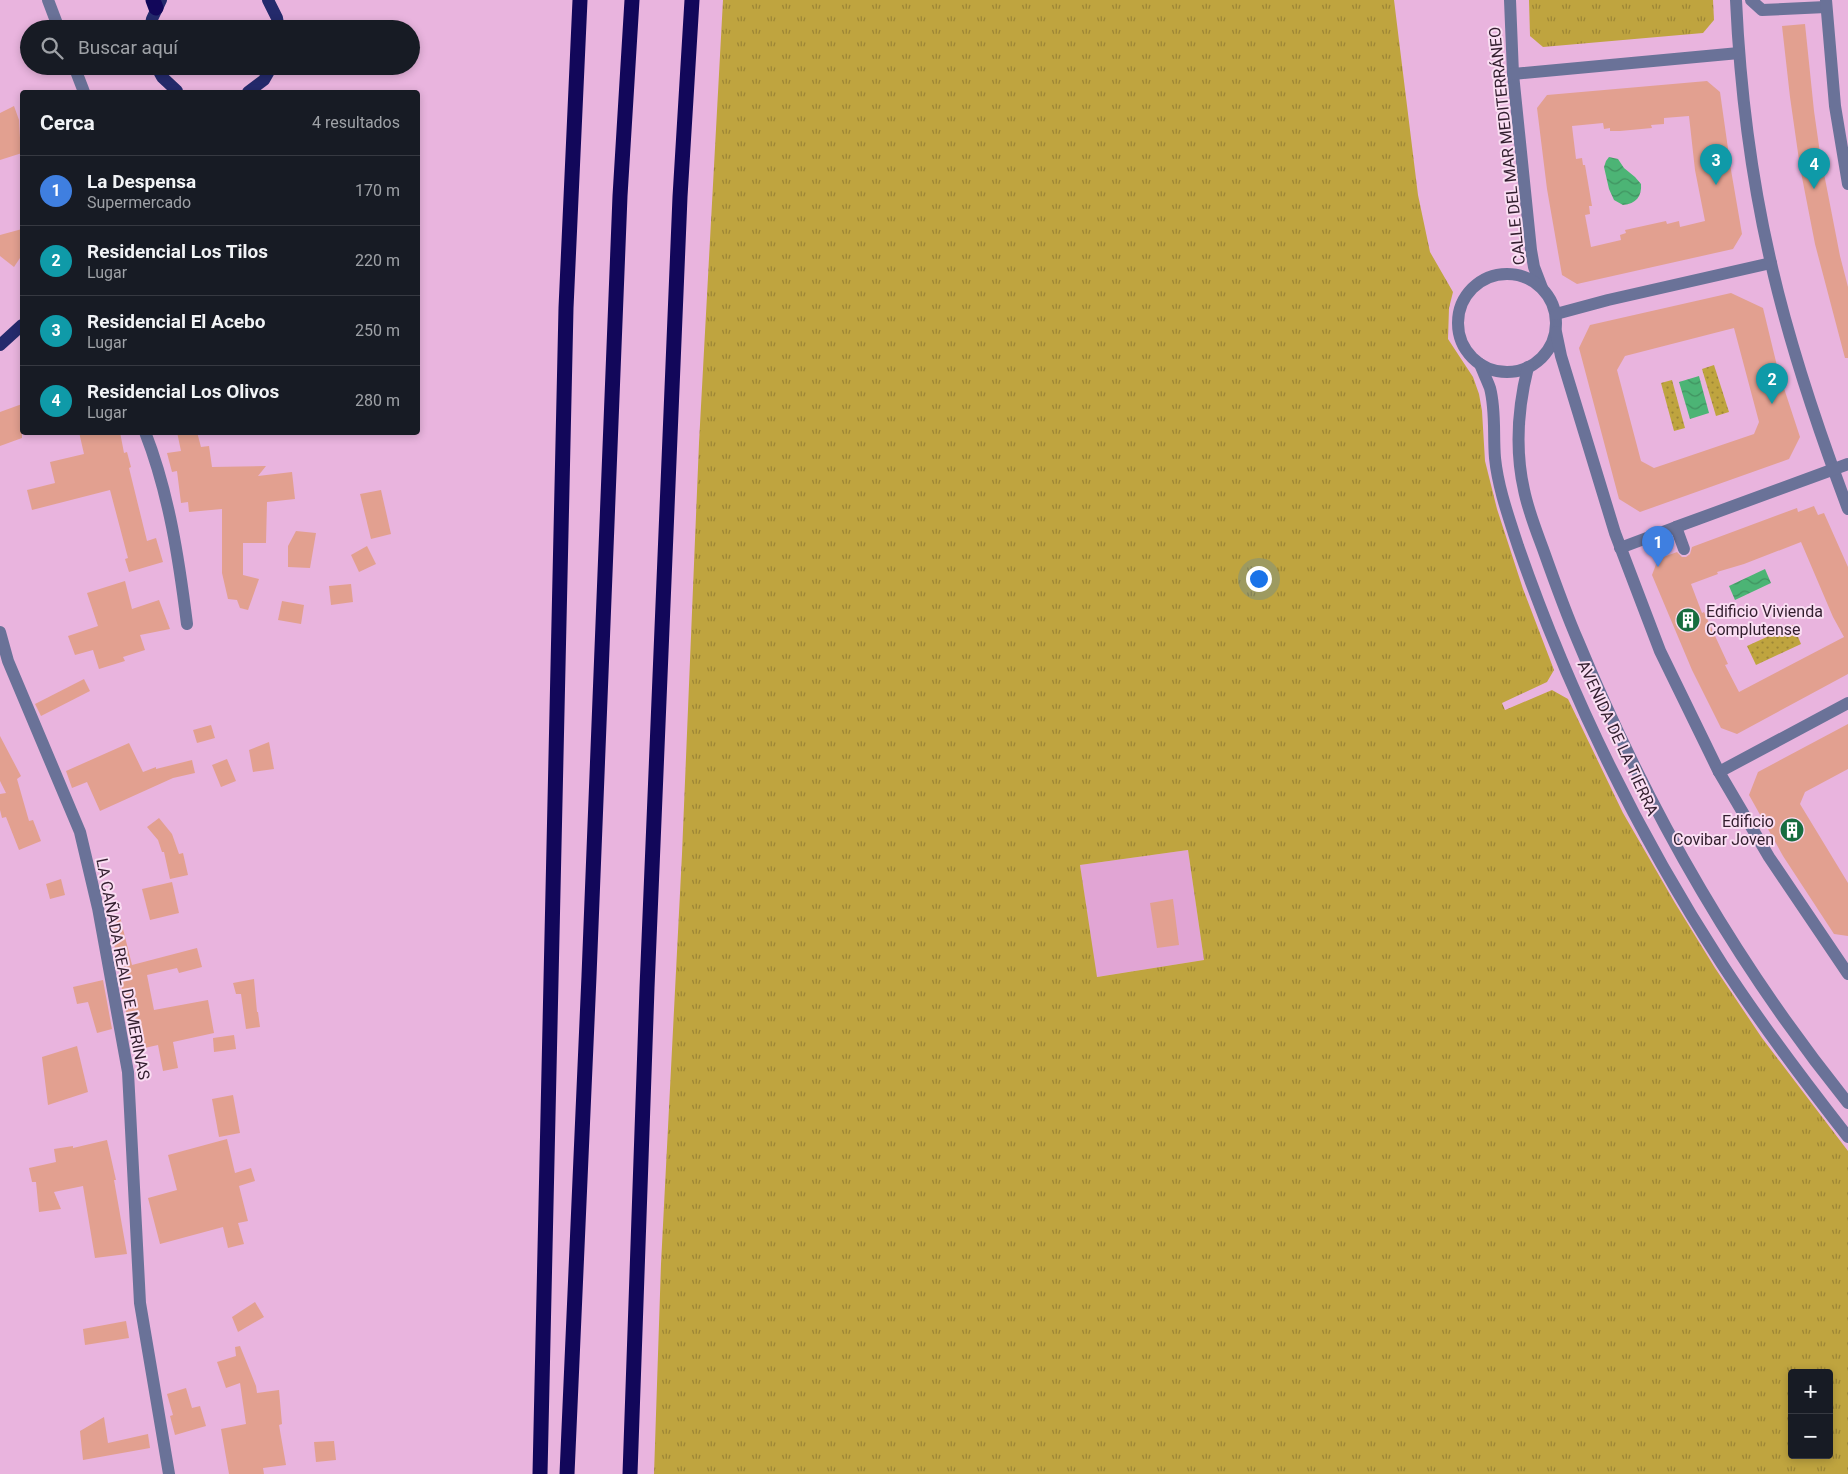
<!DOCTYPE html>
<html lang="es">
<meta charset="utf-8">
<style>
body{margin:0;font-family:Roboto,sans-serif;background:#20242c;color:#f1f3f6}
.controls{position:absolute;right:15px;bottom:15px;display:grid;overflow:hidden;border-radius:5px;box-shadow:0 2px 8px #0003}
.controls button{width:45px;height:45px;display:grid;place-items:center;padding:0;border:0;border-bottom:1px solid #363941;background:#171b24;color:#f1f3f6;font:25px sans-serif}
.you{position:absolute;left:1258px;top:578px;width:18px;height:18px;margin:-12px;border:4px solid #fff;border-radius:50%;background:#1a73e8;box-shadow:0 0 0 8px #1a73e833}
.badge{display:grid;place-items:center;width:32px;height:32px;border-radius:50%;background:#8fb7a4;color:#fff;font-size:16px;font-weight:700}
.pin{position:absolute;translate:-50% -41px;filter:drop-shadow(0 1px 2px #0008)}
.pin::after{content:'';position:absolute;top:26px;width:18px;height:15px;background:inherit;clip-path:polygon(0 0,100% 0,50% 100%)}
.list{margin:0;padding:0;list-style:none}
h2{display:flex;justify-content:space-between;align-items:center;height:65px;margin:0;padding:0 20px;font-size:21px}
h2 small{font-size:16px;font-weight:400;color:#9ea1a6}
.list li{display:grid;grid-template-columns:32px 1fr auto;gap:15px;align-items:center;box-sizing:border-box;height:70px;padding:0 20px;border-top:1px solid #363941}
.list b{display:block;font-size:19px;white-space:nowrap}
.list p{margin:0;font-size:16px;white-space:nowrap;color:#9ea1a6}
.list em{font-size:16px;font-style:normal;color:#9ea1a6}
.icon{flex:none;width:28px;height:28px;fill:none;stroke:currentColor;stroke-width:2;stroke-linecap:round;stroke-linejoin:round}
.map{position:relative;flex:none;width:1848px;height:1474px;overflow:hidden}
.search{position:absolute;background:#171b24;box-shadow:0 2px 8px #0003;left:20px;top:20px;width:400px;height:55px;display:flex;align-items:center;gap:12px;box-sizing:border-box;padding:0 18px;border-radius:28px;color:#9ea1a6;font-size:19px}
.panel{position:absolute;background:#171b24;box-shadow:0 2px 8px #0003;left:20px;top:90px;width:400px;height:345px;border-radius:5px}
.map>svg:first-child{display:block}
.built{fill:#e1a5d4}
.grass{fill:url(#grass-tufts);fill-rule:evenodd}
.park{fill:url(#park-dots)}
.water{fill:url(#water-waves)}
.building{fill:#e2a090;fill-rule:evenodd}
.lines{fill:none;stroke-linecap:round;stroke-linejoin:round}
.minor{stroke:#6a7298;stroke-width:12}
.major{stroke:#242a6c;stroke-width:12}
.highway{stroke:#12075a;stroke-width:15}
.labels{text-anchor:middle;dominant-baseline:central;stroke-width:4;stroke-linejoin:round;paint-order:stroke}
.street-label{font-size:16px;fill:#321e2e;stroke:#fadef3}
.poi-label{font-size:16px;fill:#321e2e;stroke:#fadef3;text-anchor:start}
</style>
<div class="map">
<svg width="1848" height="1474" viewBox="0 0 1848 1474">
<defs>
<pattern id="grass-tufts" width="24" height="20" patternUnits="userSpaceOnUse" patternTransform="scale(1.25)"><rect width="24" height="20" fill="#bfa43f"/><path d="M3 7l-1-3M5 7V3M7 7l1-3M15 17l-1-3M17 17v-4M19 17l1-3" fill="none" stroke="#9c8535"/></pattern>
<pattern id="park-dots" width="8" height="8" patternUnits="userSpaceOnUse" patternTransform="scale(1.25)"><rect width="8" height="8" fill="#bfa43f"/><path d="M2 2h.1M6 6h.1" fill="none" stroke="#9c8535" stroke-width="1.8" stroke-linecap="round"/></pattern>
<pattern id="water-waves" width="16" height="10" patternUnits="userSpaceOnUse" patternTransform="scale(1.25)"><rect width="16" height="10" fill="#4cb475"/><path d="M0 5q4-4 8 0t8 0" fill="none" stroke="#409260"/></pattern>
</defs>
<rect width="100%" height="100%" fill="#e9b4de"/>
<polygon class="built" points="1188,850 1204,960 1096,977 1080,865"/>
<g class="grass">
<path d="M723,0h671l24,195 12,57 23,40 -4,16 -1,31 25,38 6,17 3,17 3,50 12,48 26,80 31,81 -7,12 -45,21 3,7 47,-20 16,9 55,114 52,90 40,65 47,70 86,113v323h-1194l7,-210 21,-410 17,-411zM1188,850l16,110 -107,17 -17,-112zM1792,1373h37v82h-37z"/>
<polygon points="1529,0 1713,0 1714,20 1703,33 1543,47 1530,36"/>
</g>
<g class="park">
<polygon points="1714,365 1729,412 1716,416 1702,369"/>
<polygon points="1672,380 1685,428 1674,431 1661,383"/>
<polygon points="1793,625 1801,644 1756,665 1747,646"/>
</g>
<g class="water">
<path d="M1609,157l9,2 6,9 11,9 6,7c1,12 -5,20 -18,21l-9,-5 -5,-11 -5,-22 2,-6z"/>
<polygon points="1699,376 1709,413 1690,419 1679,382"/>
<polygon points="1765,569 1771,583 1735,600 1729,586"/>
</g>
<g class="building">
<polygon points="1805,24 1814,111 1820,153 1840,256 1848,287 1848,358 1845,358 1815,244 1800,167 1790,97 1782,26"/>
<path d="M1707,81l13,11 11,78 11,64 -9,15 -156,35 -15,-9 -15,-86 -10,-81 10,-13zM1689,116l6,54 10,51 -25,6 -1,-6 -12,3 -1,-3 -41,9 1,3 -6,2 1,5 -30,7 -6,-32 5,-1 -1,-8h3l-7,-41h-2l-1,-7 -6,1 -4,-33 31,-3 1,6 6,-1v3h10l32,-3 -1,-3 13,-1v-6z"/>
<polygon points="14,106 19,120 20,138 22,153 0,160 0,113"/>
<polygon points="22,229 22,255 14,267 0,256 0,235"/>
<path d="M1731,293l32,15 15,62 22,67 -11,22 -149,53 -21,-13 -40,-151 11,-23zM1734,328l25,94 -5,12 -100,34 -13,-7 -24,-91 8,-14z"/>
<polygon points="22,404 22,438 0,446 0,412"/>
<polygon points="79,432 120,432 124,453 127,452 131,467 129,468 147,541 156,538 163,562 129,572 125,559 128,558 110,490 32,510 27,490 55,483 50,462 84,454"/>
<polygon points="177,432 197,432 201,447 209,446 212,467 266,466 258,476 292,472 295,499 267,502 266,543 243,543 243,575 259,579 248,610 240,608 237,600 228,599 222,573 222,509 189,512 188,502 181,503 177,471 172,472 167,453 181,451"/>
<polygon points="381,490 391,534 371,539 360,494"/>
<path d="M1814,506l4,9 6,-2 24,54v107l-111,60 -16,-6 -29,-58 -40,-95 6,-16 19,-7 5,5h4l4,-3 2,-7 105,-39 1,4zM1801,542l32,75 11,20 -105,55 -14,-27 3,-1 -24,-52 -2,1 -11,-29 27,-10 -1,-2 27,-8z"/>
<polygon points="296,531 316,533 310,568 288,567 288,546"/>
<polygon points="367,546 376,564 359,572 351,555"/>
<polygon points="125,581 132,609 159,600 170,629 140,635 145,650 123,657 125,661 99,669 93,650 75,655 68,636 98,626 87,593"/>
<polygon points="351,584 353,602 331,605 329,586"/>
<polygon points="282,601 304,605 301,624 278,620"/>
<polygon points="84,679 90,691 41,716 35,704"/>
<polygon points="1848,724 1848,769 1805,792 1800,804 1848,883 1848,936 1834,934 1783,856 1749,795 1758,772"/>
<polygon points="211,725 215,738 197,743 193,730"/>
<polygon points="0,736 21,776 17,779 29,821 33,820 41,841 19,850 6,817 2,818 0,810 0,794 6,793 0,781"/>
<polygon points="269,742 274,769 253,772 249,750"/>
<polygon points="129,743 143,772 156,767 156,769 192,760 195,773 173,778 100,811 87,782 72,788 66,771"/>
<polygon points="227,759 236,781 221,787 212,765"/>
<polygon points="159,818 172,834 179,854 183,853 188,875 170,879 164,852 162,852 158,840 147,827"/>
<polygon points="61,879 65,895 50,899 46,884"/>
<polygon points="172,882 179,913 150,920 142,889"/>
<polygon points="1173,899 1179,945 1157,948 1150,903"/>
<polygon points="120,917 132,965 197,948 202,967 179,973 177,968 147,975 154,1010 208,1000 214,1033 173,1042 178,1068 163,1071 158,1045 140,1049 135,1023 128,1024 110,920"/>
<polygon points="254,979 257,1012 258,1012 260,1027 246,1029 241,994 236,994 233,983"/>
<polygon points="103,980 112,1029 97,1033 88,1002 77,1004 73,987"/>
<polygon points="234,1035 236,1049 214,1052 213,1038"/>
<polygon points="77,1046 88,1092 48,1105 42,1057"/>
<polygon points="233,1095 240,1133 219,1137 212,1099"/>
<polygon points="227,1139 235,1173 251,1168 255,1181 239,1186 248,1221 238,1223 244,1244 228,1248 223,1227 160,1244 148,1198 177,1190 168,1155"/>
<polygon points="107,1140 116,1180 114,1180 127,1254 95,1258 83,1186 54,1192 61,1209 39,1212 36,1182 32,1182 29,1168 56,1162 54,1149 73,1146 73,1148"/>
<polygon points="255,1302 264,1317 238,1332 232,1317"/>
<polygon points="126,1321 129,1338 85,1345 83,1329"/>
<polygon points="240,1346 256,1386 257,1393 279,1390 282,1424 279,1425 286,1465 263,1468 264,1474 229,1474 221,1429 246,1424 240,1383 226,1388 217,1362 236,1356 235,1347"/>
<polygon points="186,1388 192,1408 200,1406 206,1426 175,1435 170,1416 173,1415 167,1394"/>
<polygon points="104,1417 108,1443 148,1434 150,1448 83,1460 80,1431"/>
<polygon points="334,1441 336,1460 316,1462 314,1442"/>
</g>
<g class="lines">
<g class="minor">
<polyline points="48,0 59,29"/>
<polyline points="1510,0 1513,74 1531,250 1534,267 1542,288"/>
<path d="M1736,0c4,88 15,177 35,263 19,84 47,166 77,246"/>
<polyline points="1751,0 1762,10 1826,7"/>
<polyline points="1826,0 1835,106 1848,184"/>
<polyline points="74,66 84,92"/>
<polyline points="1513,74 1739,53"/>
<circle cx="1507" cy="323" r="49"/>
<polyline points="1556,314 1608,300 1771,263"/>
<polyline points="1556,332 1561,356 1615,533 1660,651 1719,772 1769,857 1848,974"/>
<path d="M1480,364c3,8 7,16 10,24 6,23 3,47 5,70 3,30 14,60 23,88 51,147 120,288 204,418 39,60 82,117 126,173"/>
<path d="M1528,367c-10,40 -13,83 -4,123 4,20 12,40 19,59 11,31 22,62 35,92 68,165 158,323 270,462"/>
<path d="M145,432c24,61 34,128 42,192"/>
<polyline points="1676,527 1848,464"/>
<polyline points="1620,548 1676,527 1684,549"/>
<polyline points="0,632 8,661 80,832 98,908 128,1072 140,1303 169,1474"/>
<polyline points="1719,772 1848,703"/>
</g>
<g class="major">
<polyline points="268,0 277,18 279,29"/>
<polyline points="150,29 152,19 161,0"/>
<polyline points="156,66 162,77 177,91 176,92"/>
<polyline points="248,92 264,80 272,66"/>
<polyline points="0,345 22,325"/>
</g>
<g class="highway">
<polyline points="153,0 156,8"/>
<polyline points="540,1474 566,308 580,0"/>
<polyline points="567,1474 589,976 620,196 632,0"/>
<polyline points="630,1474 647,988 680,197 692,0"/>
</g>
</g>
<defs>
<symbol id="building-disc" viewBox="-11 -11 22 22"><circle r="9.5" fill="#176d3f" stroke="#fadef3"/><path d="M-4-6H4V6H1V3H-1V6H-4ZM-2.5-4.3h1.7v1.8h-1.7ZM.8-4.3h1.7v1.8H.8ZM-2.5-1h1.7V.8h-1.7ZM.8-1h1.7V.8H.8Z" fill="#fff"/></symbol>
</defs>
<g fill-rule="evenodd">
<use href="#building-disc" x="1674" y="606" width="28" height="28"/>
<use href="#building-disc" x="1778" y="816" width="28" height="28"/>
</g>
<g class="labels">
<g class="street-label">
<text transform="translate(1507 146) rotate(-96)">CALLE DEL MAR MEDITERRÁNEO</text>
<text transform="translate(1618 738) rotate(65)">AVENIDA DE LA TIERRA</text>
<text transform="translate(123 969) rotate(79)">LA CAÑADA REAL DE MERINAS</text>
</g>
<g class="poi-label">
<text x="1706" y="611">Edificio Vivienda<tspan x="1706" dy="18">Complutense</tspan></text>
<text x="1774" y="821" text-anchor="end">Edificio<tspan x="1774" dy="18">Covibar Joven</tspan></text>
</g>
</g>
</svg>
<div class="controls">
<button>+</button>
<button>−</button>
</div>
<div class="you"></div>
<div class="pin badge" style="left:1658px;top:567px;background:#3f7fe0">1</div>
<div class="pin badge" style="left:1772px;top:404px;background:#0f9aa8">2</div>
<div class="pin badge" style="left:1716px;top:185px;background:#0f9aa8">3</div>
<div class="pin badge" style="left:1814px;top:189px;background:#0f9aa8">4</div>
<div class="search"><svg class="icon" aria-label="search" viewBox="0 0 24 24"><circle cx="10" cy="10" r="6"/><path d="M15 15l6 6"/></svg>Buscar aquí</div>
<section class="panel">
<h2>Cerca<small>4 resultados</small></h2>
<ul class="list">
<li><span class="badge" style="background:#3f7fe0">1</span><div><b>La Despensa</b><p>Supermercado</p></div><em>170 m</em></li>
<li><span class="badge" style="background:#0f9aa8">2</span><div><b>Residencial Los Tilos</b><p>Lugar</p></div><em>220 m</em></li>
<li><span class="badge" style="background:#0f9aa8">3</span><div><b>Residencial El Acebo</b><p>Lugar</p></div><em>250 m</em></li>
<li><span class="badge" style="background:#0f9aa8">4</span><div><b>Residencial Los Olivos</b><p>Lugar</p></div><em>280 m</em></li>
</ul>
</section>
</div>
